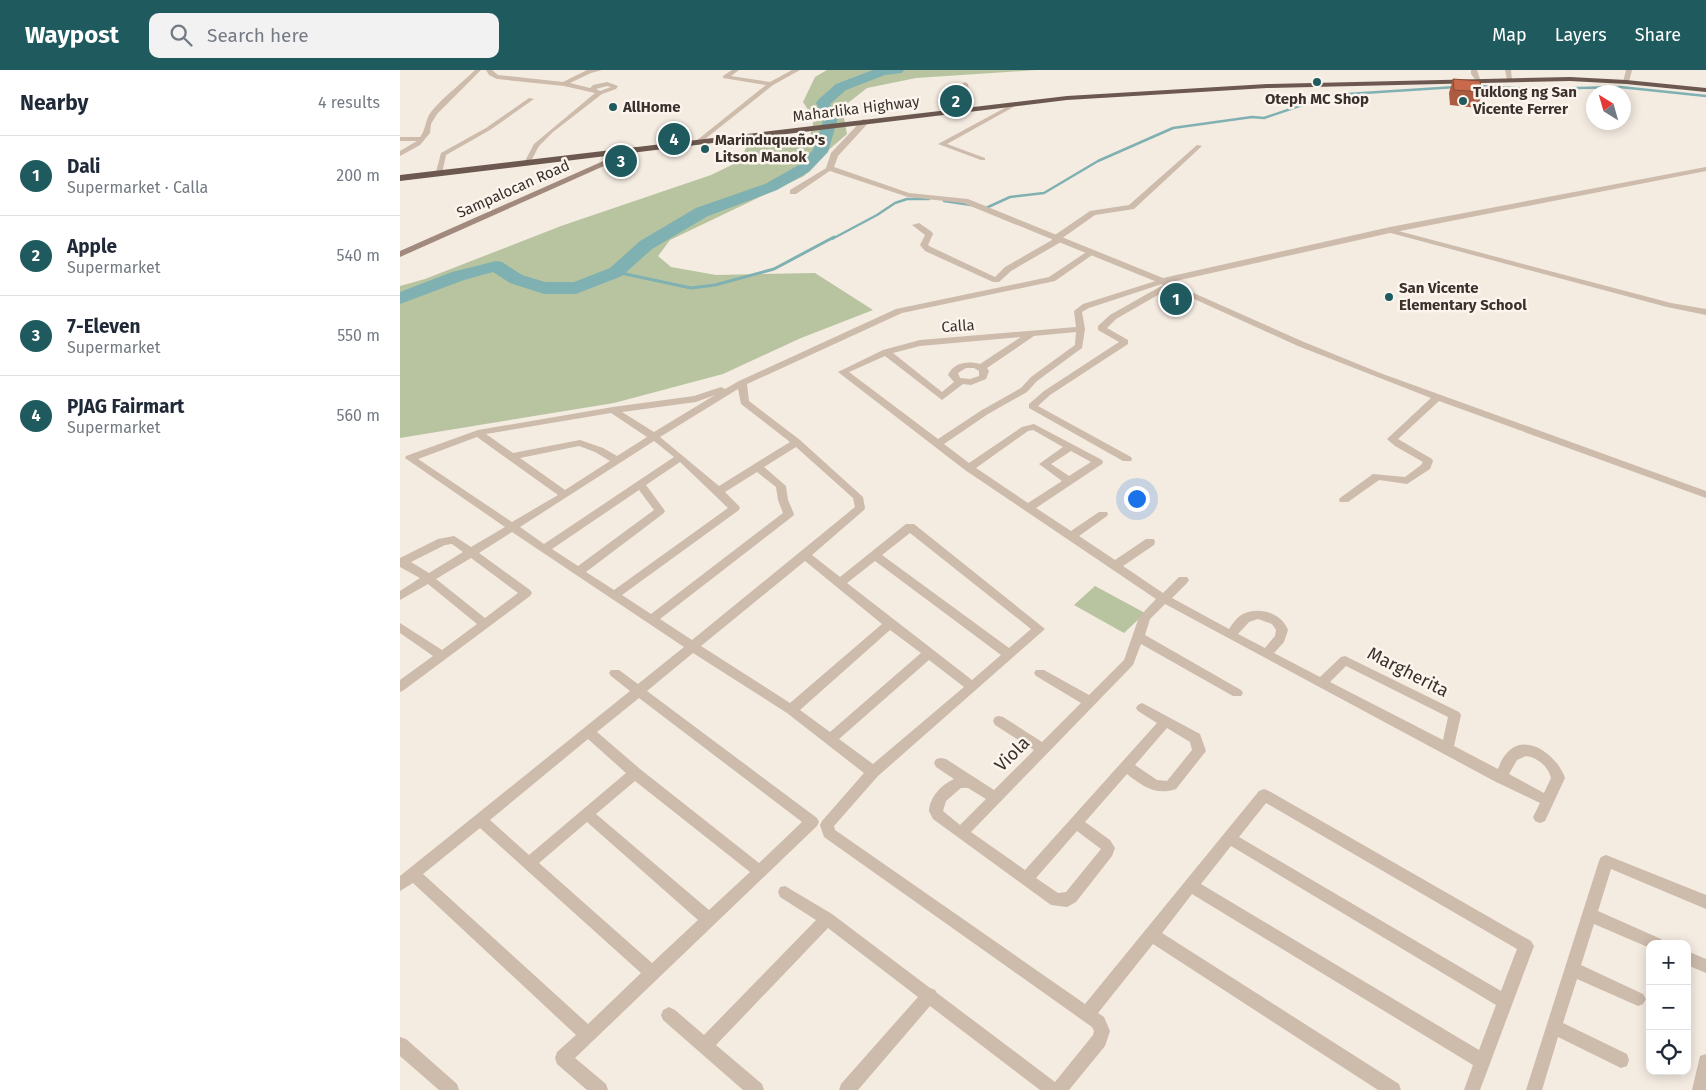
<!DOCTYPE html>
<meta charset="utf-8">
<style>
body{margin:0;font-family:"Fira Sans",sans-serif;background:#f2f2f3;color:#1f2937}
.controls{position:absolute;right:15px;bottom:15px;display:grid;overflow:hidden;border-radius:10px;box-shadow:0 2px 12px #0003}
.controls button{width:45px;height:45px;display:grid;place-items:center;padding:0;border:0;border-bottom:1px solid #e0e1e3;background:#fff;color:#1f2937;font:25px sans-serif}
.compass{position:absolute;left:1186px;top:15px;width:45px;height:45px;border-radius:50%;background:#fff;box-shadow:0 2px 12px #0003;rotate:323deg}
.you{position:absolute;left:736px;top:428px;width:18px;height:18px;margin:-12px;border:4px solid #fff;border-radius:50%;background:#1a73e8;box-shadow:0 0 0 8px #1a73e833}
.badge{display:grid;place-items:center;width:32px;height:32px;border-radius:50%;background:#1f5a5e;color:#fff;font-size:16px;font-weight:700}
.pin{position:absolute;translate:-50% -50%;border:2px solid #fff;box-shadow:0 1px 5px #0006}
.list{margin:0;padding:0;list-style:none}
h2{display:flex;justify-content:space-between;align-items:center;height:65px;margin:0;padding:0 20px;font-size:21px}
h2 small{font-size:16px;font-weight:400;color:#747a83}
.list li{display:grid;grid-template-columns:32px 1fr auto;gap:15px;align-items:center;box-sizing:border-box;height:80px;padding:0 20px;border-top:1px solid #e0e1e3}
.list b{display:block;font-size:19px;white-space:nowrap}
.list p{margin:0;font-size:16px;white-space:nowrap;color:#747a83}
.list em{font-size:16px;font-style:normal;color:#747a83}
.icon{flex:none;width:28px;height:28px;fill:none;stroke:currentColor;stroke-width:2;stroke-linecap:round;stroke-linejoin:round}
.map{position:relative;flex:none;width:1306px;height:1020px;overflow:hidden}
header{display:flex;align-items:center;gap:30px;box-sizing:border-box;height:70px;padding:0 25px;background:#1f5a5e;color:#fff}
header strong{font-size:24px}
nav{display:flex;gap:28px;margin-inline-start:auto;font-size:18px}
.search{width:350px;height:45px;background:#f2f2f3;display:flex;align-items:center;gap:12px;box-sizing:border-box;padding:0 18px;border-radius:10px;color:#747a83;font-size:19px}
main{display:flex}
aside{flex:1;background:#fff}
.map>svg:first-child{display:block}
.green{fill:#b8c4a0}
.lines{fill:none;stroke-linecap:round;stroke-linejoin:round}
.stream-far1{stroke:#7fb0b2;stroke-width:2.5}
.stream{stroke:#7fb0b2;stroke-width:3}
.river{fill:#7fb0b2;fill-rule:evenodd}
.minor{fill:#cdbbac;fill-rule:evenodd}
.tertiary{fill:#cdbbac;fill-rule:evenodd}
.secondary{fill:#a18a7d;fill-rule:evenodd}
.trunk{fill:#6c584f;fill-rule:evenodd}
.wall{fill:#ac5a40}
.building{fill:#c8694b;stroke:#8c4a34}
.poi-dot{fill:#1f5a5e;stroke:#fbf5ee;stroke-width:2}
.labels{text-anchor:middle;dominant-baseline:central;stroke-width:5;stroke-linejoin:round;paint-order:stroke}
.far-poi-label{font-size:15px;font-weight:bold;fill:#3b302b;stroke:#fbf5ee;text-anchor:start}
.far-street-label{font-size:15px;fill:#3b302b;stroke:#fbf5ee}
.street-label{font-size:18px;fill:#3b302b;stroke:#fbf5ee}
</style>
<header>
<strong>Waypost</strong>
<div class="search"><svg class="icon" aria-label="search" viewBox="0 0 24 24"><circle cx="10" cy="10" r="6"/><path d="M15 15l6 6"/></svg>Search here</div>
<nav><a>Map</a><a>Layers</a><a>Share</a></nav>
</header>
<main>
<aside>
<h2>Nearby<small>4 results</small></h2>
<ul class="list">
<li><span class="badge">1</span><div><b>Dali</b><p>Supermarket · Calla</p></div><em>200 m</em></li>
<li><span class="badge">2</span><div><b>Apple</b><p>Supermarket</p></div><em>540 m</em></li>
<li><span class="badge">3</span><div><b>7-Eleven</b><p>Supermarket</p></div><em>550 m</em></li>
<li><span class="badge">4</span><div><b>PJAG Fairmart</b><p>Supermarket</p></div><em>560 m</em></li>
</ul>
</aside>
<div class="map">
<svg width="1306" height="1020" viewBox="0 0 1306 1020">
<rect width="100%" height="100%" fill="#f4ebe1"/>
<g class="green">
<polygon points="427,0 637,0 516,8 467,18 448,33 444,48 447,64 425,83 404,106 270,170 258,186 271,197 316,205 415,203 473,240 401,268 323,304 214,333 0,368 0,216 25,209 161,156 311,105 338,92 349,73 410,66 414,49 403,32 415,7"/>
<polygon points="695,516 745,543 724,563 674,535"/>
</g>
<g class="lines">
<g class="stream-far1">
<polyline points="1076,16 1137,19 1220,17 1306,26"/>
<polyline points="544,131 571,135"/>
<polyline points="586,138 610,127 644,123 698,91 773,58 852,47 864,48 932,25 1056,17"/>
<polyline points="432,169 477,145 495,133 507,129 529,129"/>
</g>
<polyline class="stream" points="216,202 291,218 315,215 374,199 434,167"/>
<polygon class="river" points="473,0 504,0 502,3 485,5 446,20 430,34 438,48 428,82 409,102 377,120 308,146 252,179 222,206 176,224 144,224 110,213 93,202 64,210 0,234 0,222 52,202 96,191 102,192 122,205 145,212 174,212 210,198 240,171 296,138 365,114 397,96 413,80 424,48 416,33 418,30 436,14"/>
<g class="minor">
<path d="M75,0h6l-44,44 -6,10 -1,9 -10,12 -20,11v-5l17,-10h-17v-4h20c6,-7 5,-17 11,-25 12,-15 30,-28 44,-42z"/>
<path d="M86,0h6l6,5 65,7 24,-12h15l-11,3 -21,10 20,5 3,-3 14,-3 11,4 -2,3 -14,5 -49,38 -14,14 -9,17 -3,2 -3,-2 10,-19 61,-51 -31,-7 -67,-7 -8,-4zM207,16l4,1 -11,4 -4,-2z"/>
<polygon points="332,0 339,0 331,6 370,12 392,0 400,0 373,15 300,73 296,73 296,71 366,15 323,8 323,6"/>
<polygon points="1071,0 1077,0 1081,12 1077,12 1071,4"/>
<polygon points="1105,0 1111,0 1112,11 1107,10"/>
<polygon points="1226,0 1232,0 1229,12 1226,14 1223,12"/>
<polygon points="565,12 568,14 572,39 569,41 566,39 562,14"/>
<polygon points="129,28 134,29 90,60 46,85 42,104 35,106 41,83 86,58"/>
<polygon points="614,33 619,34 547,74 585,88 585,90 581,90 538,74"/>
<polygon points="797,75 802,76 734,139 695,145 661,169 661,172 611,201 599,212 593,212 525,181 520,175 525,165 512,155 519,153 532,162 533,164 528,175 531,177 595,207 605,197 652,170 652,167 690,141 729,135"/>
<polygon points="428,97 434,98 396,124 390,124 390,120"/>
<polygon points="987,158 1271,233 1306,239 1306,245 1267,237 987,162"/>
<path d="M688,181l7,2 -40,28 -153,32 -155,71 2,17 51,39 63,57 2,11 -1,2 -52,45 28,22 66,-53h8l131,105 -167,147 -44,50 1,4 250,174 174,-213 5,-2 5,2 262,150 3,5 -54,144h-16l9,-25 -281,-171 -30,39 237,151 2,6h-23l-225,-146 -55,69 6,4 6,14 -5,15 -36,44h-29l-110,-84 -72,84h-19l2,-6 77,-87 -90,-69 -112,117 46,39 2,6h-21l-80,-70 -2,-5 2,-5 6,-3 6,3 29,25 112,-115 -36,-23 -2,-5 2,-5 5,-1 47,28 98,74 5,2 2,3 118,89 38,-47 1,-4 -2,-4 -268,-190 -4,-12 2,-4 42,-48 -77,-60 -94,-60 -46,38 170,127 2,4 -2,4 -242,232 31,26 2,6h-21l-30,-26 -2,-6 2,-6 19,-17 -163,-152 -13,8v-15l230,-185 -19,-15 -2,-3 2,-3h8l19,14 46,-37 -172,-115 -33,21 51,37 2,3 -2,3 -126,94 -4,2v-12l33,-24 -33,-23v-10l42,27 35,-26 -49,-40 -28,16v-9l20,-13 -20,-11v-9l38,-19 16,-3 17,11 34,-20 -100,-69 1,-2 72,-26 135,-23 81,-11 27,-9 4,2 14,-8 157,-72 153,-32zM338,319l3,15 49,38 -71,44 -59,-49zM315,325l-61,37 -32,-20 74,-10zM211,343l36,24 -30,19 -14,-8 -23,-8 -67,13 -27,-19zM77,367l81,58 -46,27 -94,-63zM254,371l20,16 -130,87 -24,-17zM179,376l16,6 15,9 -45,29 -45,-32zM396,377l57,51 2,9 -163,133 -32,-21 133,-103 1,-2 -6,-14 -2,-14 -22,-19zM280,392l48,46 -114,82 -28,-18 78,-59 1,-2 -19,-26zM357,402l19,15 2,13 5,13 -132,101 -29,-19 117,-85 1,-2 -1,-2 -14,-14zM239,420l15,20 -76,56 -26,-17zM510,463l121,96 -22,19 -127,-93zM52,474l11,8 -34,21 -18,-11 34,-17zM71,488l47,35 -33,25 -49,-39zM405,491l77,63 -92,79 -89,-57zM475,491l126,94 -29,25 -125,-97zM490,560l31,23 -91,79 -30,-22zM529,590l35,27 -91,77 -34,-25zM239,628l163,124 -43,41 -119,-94 -43,-37zM188,669l38,34 -97,82 -39,-35zM235,711l115,91 -41,38 -113,-96zM866,733l251,146 -16,42 -262,-154zM187,752l111,98 -46,43 -113,-100zM80,758l161,145 -53,51 -165,-150zM831,776l265,159 -17,45 -278,-166z"/>
<path d="M762,209l142,63 76,31 326,118v7l-267,-97 -41,38 34,20 1,2 -3,8 -23,15 -28,-4 -31,22h-8l-1,-2 1,-2 33,-24 32,3 16,-12 2,-3 -28,-16 -8,-7 44,-41 -133,-52 -128,-58 -54,31 -9,9 21,12v4l-78,51 -12,11 93,51 1,2 -1,2h-8l-94,-53v-4l15,-13 75,-49 -21,-12v-4l12,-11 53,-30 -1,-1 -73,24 -7,4 3,17 -3,19 -45,33 -10,11 -39,22 -44,30 25,19 53,-36 12,-3 68,36 1,2 -1,2 -66,44 35,23 28,-19h8l1,2 -1,2 -28,20 36,24 31,-21h8l1,3 -1,3 -31,21 40,27 16,-16h8l2,3 -2,3 -15,15 57,31c4,-6 8,-12 14,-15 16,-8 39,-1 45,16l-4,12 -10,11 46,24 21,-20 4,-1 114,56 2,3 -7,31 44,23c2,-5 4,-11 8,-15 19,-24 52,2 59,24l-20,43 -5,2 -5,-2 -2,-4 7,-14 -44,-21 -331,-178 -15,15 -5,16 96,55 2,3 -2,3h-8l-92,-52 -8,21 -162,167 54,38 132,-147 -19,-12 -2,-3 2,-3 4,-2 4,2 54,29 6,17 -30,38c-20,7 -34,-3 -49,-15l-42,48 25,18 5,8 -3,8 -36,46 -9,5 -16,-2 -118,-86 -4,-8c1,-14 12,-26 25,-32l-18,-12 -2,-4 2,-4 5,-1 5,1 48,31 40,-40 -39,-25 -2,-4 2,-4 4,-1 4,1 39,25 39,-39 -45,-27 -2,-3 2,-3h8l45,25 35,-35 15,-43 17,-18 -191,-129 -127,-98 45,-22 37,-10 156,-13 -2,-16 9,-7zM676,262l-1,13 -44,32 -10,11 -39,22 -44,29 -89,-67 36,-16 57,44 21,-16 8,1 15,-6 3,-8 -2,-3 47,-32zM621,267l-41,27c-12,-3 -26,-2 -32,11l6,7 -12,10 -49,-39 27,-7zM566,298h8l5,3v5l-9,3 -10,-1 -2,-5zM633,360l30,17 -24,17 23,17 -34,22 -52,-35 52,-37zM671,381l20,11 -22,14 -18,-12zM858,549l14,5 4,6 -1,6 -10,12 -27,-14 11,-12zM946,596l102,51 -5,23 -113,-58zM767,658l23,14 2,8 -25,31 -10,-1 -22,-15zM1126,686c12,2 22,10 25,22l-7,15 -35,-19 8,-14zM561,718h7l18,11 -26,26 -17,-14 3,-10zM677,761l24,18 -35,43 -8,1 -22,-15z"/>
<polygon points="1206,785 1306,825 1306,839 1211,799 1198,841 1261,869 1263,874 1250,874 1250,878 1194,854 1181,895 1243,924 1246,929 1243,934 1238,936 1177,909 1163,953 1227,984 1229,990 1227,996 1221,998 1158,967 1142,1020 1126,1020 1199,791 1201,787"/>
<polygon points="1287,881 1306,889 1306,903 1287,895"/>
<polygon points="0,967 6,969 57,1014 59,1020 39,1020 0,986"/>
<polygon points="1306,984 1306,1020 1292,1020 1300,986"/>
</g>
<polygon class="tertiary" points="463,49 470,51 438,86 434,97 509,123 568,129 763,208 990,157 1306,97 1306,101 990,163 762,214 563,133 508,127 427,100 426,98 431,83"/>
<polygon class="secondary" points="235,77 242,79 0,187 0,181"/>
<polygon class="trunk" points="1170,7 1226,10 1306,18 1306,22 1226,14 1170,11 867,18 667,30 0,111 0,105 667,26 867,14"/>
</g>
<polygon class="wall" points="1053,9 1082,22 1078,38 1050,35 1049,23"/>
<polygon class="building" points="1053,9 1080,11 1082,22 1054,20"/>
<g class="poi-dot">
<circle cx="917" cy="12" r="5"/>
<circle cx="1063" cy="31" r="5"/>
<circle cx="213" cy="37" r="5"/>
<circle cx="305" cy="79" r="5"/>
<circle cx="989" cy="227" r="5"/>
</g>
<g class="labels">
<g class="far-poi-label">
<text x="1073" y="22">Tuklong ng San<tspan x="1073" dy="17">Vicente Ferrer</tspan></text>
<text x="917" y="29" text-anchor="middle">Oteph MC Shop</text>
<text x="223" y="37">AllHome</text>
<text x="315" y="70">Marinduqueño's<tspan x="315" dy="17">Litson Manok</tspan></text>
<text x="999" y="218">San Vicente<tspan x="999" dy="17">Elementary School</tspan></text>
</g>
<g class="far-street-label">
<text transform="translate(456 39) rotate(-7)">Maharlika Highway</text>
<text transform="translate(113 119) rotate(-24)">Sampalocan Road</text>
<text transform="translate(558 256) rotate(-4)">Calla</text>
</g>
<g class="street-label">
<text transform="translate(1008 602) rotate(27)">Margherita</text>
<text transform="translate(612 684) rotate(-45)">Viola</text>
</g>
</g>
</svg>
<div class="controls">
<button>+</button>
<button>−</button>
<button><svg class="icon" aria-label="locate" viewBox="0 0 24 24"><circle cx="12" cy="12" r="6"/><path d="M12 2v4M12 18v4M2 12h4M18 12h4"/></svg></button>
</div>
<svg class="compass" viewBox="-18 -18 36 36"><path d="M0-13l5 13h-10z" fill="#e53935"/><path d="M0 13l5-13h-10z" fill="#747a83"/></svg>
<div class="you"></div>
<div class="pin badge" style="left:776px;top:229px">1</div>
<div class="pin badge" style="left:556px;top:31px">2</div>
<div class="pin badge" style="left:221px;top:91px">3</div>
<div class="pin badge" style="left:274px;top:69px">4</div>
</div>
</main>
